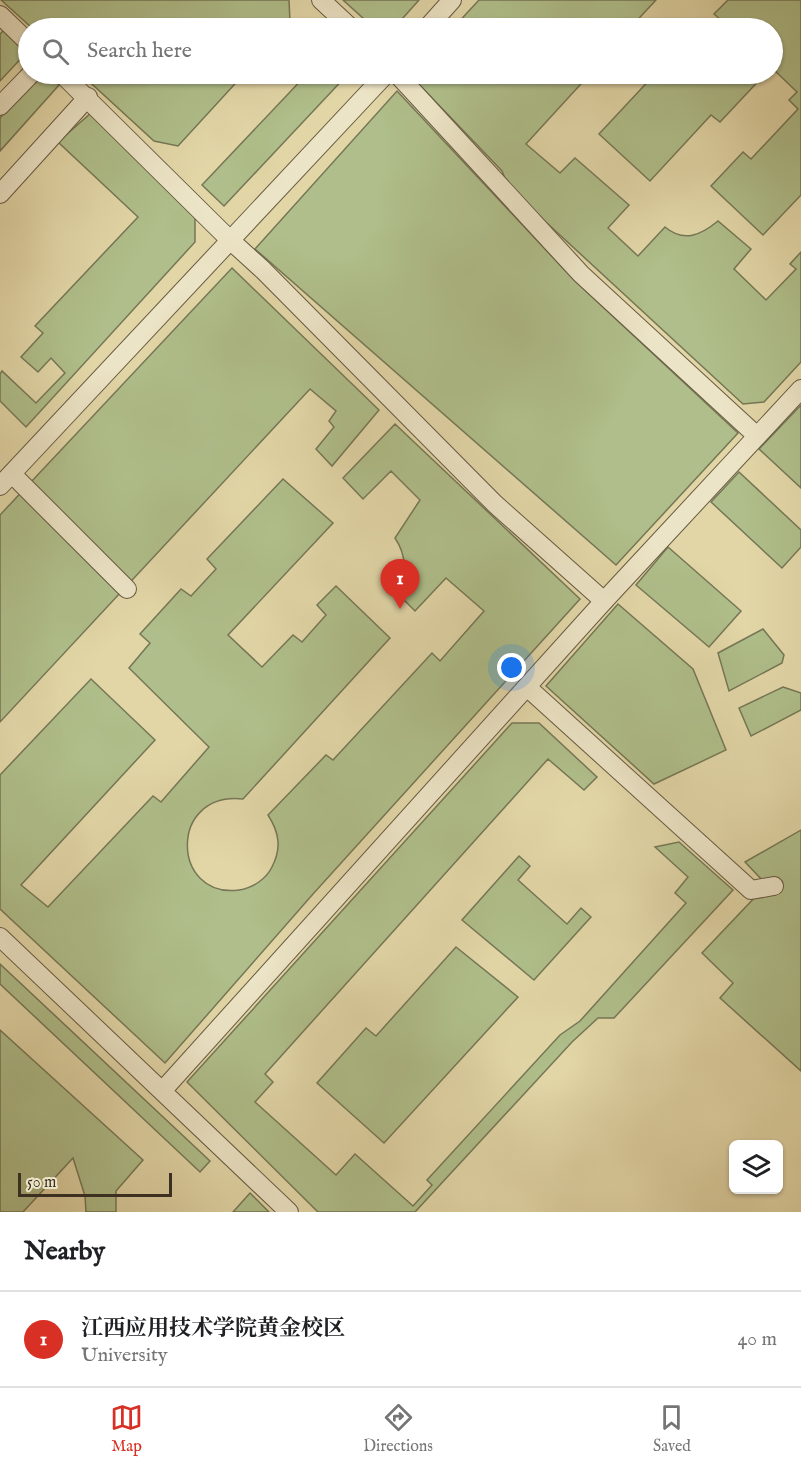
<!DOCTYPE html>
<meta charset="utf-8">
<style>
body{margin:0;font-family:"IM FELL English","Noto Serif SC",serif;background:#f6f6f6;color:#202124}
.controls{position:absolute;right:18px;bottom:18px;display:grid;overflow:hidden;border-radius:9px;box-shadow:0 2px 4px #0004}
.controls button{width:54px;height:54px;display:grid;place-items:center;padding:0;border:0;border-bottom:2px solid #e0e0e0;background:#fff;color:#202124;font:30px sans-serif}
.scale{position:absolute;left:18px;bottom:15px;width:154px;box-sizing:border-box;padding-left:6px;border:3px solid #3e3021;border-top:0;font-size:16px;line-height:21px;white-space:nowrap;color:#3e3021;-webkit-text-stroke:4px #ece4c6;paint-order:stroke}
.you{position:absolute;left:512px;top:668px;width:21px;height:21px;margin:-15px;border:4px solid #fff;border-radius:50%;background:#1a73e8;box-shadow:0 0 0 9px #1a73e833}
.badge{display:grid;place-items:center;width:39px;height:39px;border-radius:50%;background:#d93025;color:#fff;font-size:20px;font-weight:700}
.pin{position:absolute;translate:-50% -50px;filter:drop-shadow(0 2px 3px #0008)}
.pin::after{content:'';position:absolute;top:32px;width:21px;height:18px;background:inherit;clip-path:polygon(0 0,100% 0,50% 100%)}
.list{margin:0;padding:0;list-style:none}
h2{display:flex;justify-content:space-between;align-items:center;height:78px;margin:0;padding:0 24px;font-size:26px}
h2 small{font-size:20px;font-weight:400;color:#757577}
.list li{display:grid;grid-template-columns:39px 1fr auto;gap:18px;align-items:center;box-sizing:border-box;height:96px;padding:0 24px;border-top:2px solid #e0e0e0}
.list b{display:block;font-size:22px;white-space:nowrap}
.list p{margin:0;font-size:20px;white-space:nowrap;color:#757577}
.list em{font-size:20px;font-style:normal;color:#757577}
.icon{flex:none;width:33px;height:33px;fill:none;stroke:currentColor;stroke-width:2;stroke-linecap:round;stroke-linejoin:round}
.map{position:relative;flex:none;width:801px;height:1212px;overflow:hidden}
.search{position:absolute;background:#fff;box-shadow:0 2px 4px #0004;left:18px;right:18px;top:18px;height:66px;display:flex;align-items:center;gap:15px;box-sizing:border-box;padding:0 21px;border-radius:33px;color:#757577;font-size:22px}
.sheet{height:174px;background:#fff}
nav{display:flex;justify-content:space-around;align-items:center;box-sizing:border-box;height:84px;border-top:2px solid #e0e0e0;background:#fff;font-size:16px;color:#757577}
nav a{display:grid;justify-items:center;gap:3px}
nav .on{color:#d93025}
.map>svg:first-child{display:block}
.green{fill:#afbe8a;stroke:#767756;stroke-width:1.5}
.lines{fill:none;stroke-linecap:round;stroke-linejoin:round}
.street-casing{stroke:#675a42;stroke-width:20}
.street{stroke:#ece4c6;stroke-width:18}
</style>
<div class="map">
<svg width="801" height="1212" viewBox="0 0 801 1212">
<rect width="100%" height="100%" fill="#e2d6a7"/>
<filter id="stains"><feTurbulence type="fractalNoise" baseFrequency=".00333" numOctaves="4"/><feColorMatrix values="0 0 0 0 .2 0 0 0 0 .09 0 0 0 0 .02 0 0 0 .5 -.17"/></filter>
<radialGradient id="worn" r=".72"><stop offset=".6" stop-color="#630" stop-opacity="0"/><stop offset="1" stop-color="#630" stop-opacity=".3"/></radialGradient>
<g class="green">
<polygon points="1,0 289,0 290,22 285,28 32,28"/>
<polygon points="343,0 419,0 394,28 374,28"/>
<polygon points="479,0 656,0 630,28 453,28"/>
<polygon points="728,0 801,0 801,195 763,235 711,186 743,152 751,159 798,109 789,100 797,92 773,69 772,28 713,28 721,20 714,14"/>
<polygon points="4,30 27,52 0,81 0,34"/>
<polygon points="39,74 46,74 59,85 0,151 0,118"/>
<polygon points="81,74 244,74 178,146 154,141"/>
<polygon points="307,74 348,74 224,206 202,185"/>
<path d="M412,74h178l-64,70 34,29 15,-15 54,47 -21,23 30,28 27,-29c19,16 36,8 53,-6l33,28 -17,20 32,31 30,-31 -6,-5 11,-12v110l-37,40 -21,2 -234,-216 -7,-17 -92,-96z"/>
<polygon points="655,74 765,74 720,122 711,115 650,181 599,134"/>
<polygon points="397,91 575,281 738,433 616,565 255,249"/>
<polygon points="91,113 195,215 195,242 26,427 0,401 0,374 2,371 36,403 65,373 51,358 38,372 21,357 43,333 35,326 138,217 58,142"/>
<polygon points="232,268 379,410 332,466 316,449 334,427 329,421 336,411 310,389 0,722 0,515"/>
<polygon points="801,405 801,488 759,449"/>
<path d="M395,424l185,175 -267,295 -148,169 -165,-154v-134l91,-96 64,61 -134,145 27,22 105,-111 8,6 48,-55 -80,-79 21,-25 -10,-9 41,-45 10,7 25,-27 -9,-10 76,-80 50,44 -105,112 34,32 31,-32 9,7 24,-27 -9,-10 19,-19 54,52 -147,161c-75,-8 -72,100 -4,91 14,-2 27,-11 33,-23 10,-19 7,-35 -4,-52l58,-60 7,5 99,-107 8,8 44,-50 -38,-33 -31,33 -16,-16c6,-21 9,-38 -4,-57l25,-38 -29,-29 -28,28 -20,-21z"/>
<polygon points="739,472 801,530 801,547 782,568 711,502"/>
<polygon points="668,547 741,611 709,647 636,585"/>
<polygon points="618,604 693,669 726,750 654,784 546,686"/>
<polygon points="763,629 784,655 782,663 729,691 718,653"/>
<polygon points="783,687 801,693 801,710 751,736 739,708"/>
<polygon points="512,723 539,723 597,777 584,790 548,759 265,1074 273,1082 255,1102 336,1175 355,1154 413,1206 432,1185 427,1180 560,1035 580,1021 686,903 675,893 688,877 655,847 679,842 733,890 614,1018 598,1018 572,1042 415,1212 318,1212 187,1082"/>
<polygon points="801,830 801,1071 720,998 733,983 702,953 757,895 763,881 745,862"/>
<polygon points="519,856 530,866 518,880 567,924 581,908 591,917 534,980 462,920"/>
<polygon points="456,947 518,997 384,1143 317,1083 366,1028 376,1036"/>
<polygon points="0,964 210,1161 200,1172 0,984"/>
<polygon points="0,1030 143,1160 116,1191 116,1212 86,1212 85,1196 73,1158 23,1212 0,1212"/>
<polygon points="250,1193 269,1212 233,1212"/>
</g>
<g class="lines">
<defs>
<g id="street">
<polyline points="321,0 351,28"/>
<polyline points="0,15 28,42"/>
<polyline points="427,28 452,0"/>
<polyline points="62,74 230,240 263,270 495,504 604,601"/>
<polyline points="397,74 581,274 757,436"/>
<polyline points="0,106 31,74"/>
<polyline points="0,194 88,97"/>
<polyline points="12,474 127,589"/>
<polyline points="0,486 386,74"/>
<polyline points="527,687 751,890 774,886"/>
<polyline points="0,937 289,1212"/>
<polyline points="163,1090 604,601 801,389"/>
</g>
</defs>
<use href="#street" class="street-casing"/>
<use href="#street" class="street"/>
</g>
<rect width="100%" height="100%" filter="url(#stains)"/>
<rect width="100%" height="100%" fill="url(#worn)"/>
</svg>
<div class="controls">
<button><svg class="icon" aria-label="layers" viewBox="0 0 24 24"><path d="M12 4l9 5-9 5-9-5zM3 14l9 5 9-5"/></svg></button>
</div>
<div class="scale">50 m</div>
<div class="you"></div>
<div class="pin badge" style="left:400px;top:609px">1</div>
<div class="search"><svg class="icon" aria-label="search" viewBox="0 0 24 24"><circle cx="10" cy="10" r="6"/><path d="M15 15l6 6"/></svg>Search here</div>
</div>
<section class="sheet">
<h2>Nearby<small></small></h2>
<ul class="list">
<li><span class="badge">1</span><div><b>江西应用技术学院黄金校区</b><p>University</p></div><em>40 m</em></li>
</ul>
</section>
<nav>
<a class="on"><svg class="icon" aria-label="map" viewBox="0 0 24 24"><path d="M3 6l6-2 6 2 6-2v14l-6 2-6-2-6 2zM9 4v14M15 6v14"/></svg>Map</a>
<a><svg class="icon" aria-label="directions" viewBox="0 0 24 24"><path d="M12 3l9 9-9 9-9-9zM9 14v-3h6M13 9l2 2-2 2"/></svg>Directions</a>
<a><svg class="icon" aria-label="saved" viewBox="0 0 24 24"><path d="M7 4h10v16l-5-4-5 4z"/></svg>Saved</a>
</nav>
